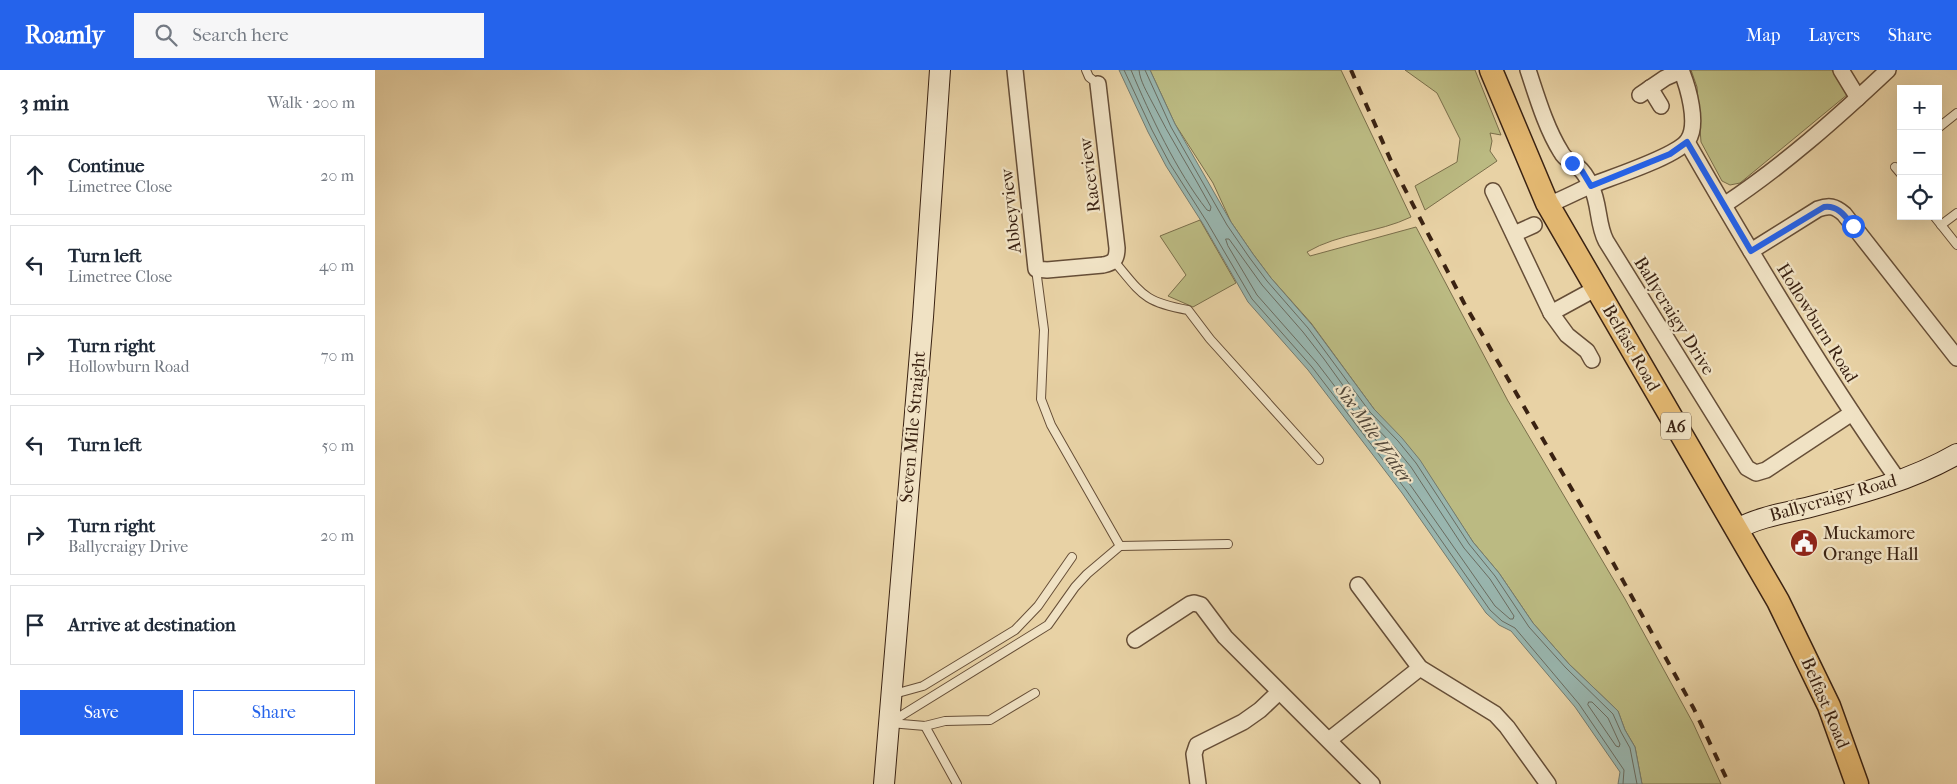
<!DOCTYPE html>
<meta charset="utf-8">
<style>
body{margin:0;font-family:"IM FELL French Canon",serif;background:#f6f6f7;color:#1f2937}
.controls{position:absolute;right:15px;top:15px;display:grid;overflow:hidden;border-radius:0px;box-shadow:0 5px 20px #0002}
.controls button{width:45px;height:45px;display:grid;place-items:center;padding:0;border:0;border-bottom:1px solid #e0e1e3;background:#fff;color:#1f2937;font:25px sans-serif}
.stop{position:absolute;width:15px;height:15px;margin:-11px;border:4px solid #2563eb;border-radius:50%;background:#fff}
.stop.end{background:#2563eb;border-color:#fff;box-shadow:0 1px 5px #0008}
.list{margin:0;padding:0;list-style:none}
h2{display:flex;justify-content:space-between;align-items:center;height:65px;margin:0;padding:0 20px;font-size:21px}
h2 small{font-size:16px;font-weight:400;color:#747a83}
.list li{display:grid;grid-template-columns:32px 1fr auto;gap:15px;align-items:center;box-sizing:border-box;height:80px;margin:0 10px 10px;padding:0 10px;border:1px solid #e0e1e3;border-radius:0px}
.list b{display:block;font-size:19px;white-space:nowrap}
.list p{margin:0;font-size:16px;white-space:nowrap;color:#747a83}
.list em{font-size:16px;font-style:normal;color:#747a83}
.actions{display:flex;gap:10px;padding:15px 20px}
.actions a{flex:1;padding:11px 0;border:1px solid #2563eb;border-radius:0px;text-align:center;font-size:18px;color:#2563eb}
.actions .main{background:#2563eb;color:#fff}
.icon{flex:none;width:28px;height:28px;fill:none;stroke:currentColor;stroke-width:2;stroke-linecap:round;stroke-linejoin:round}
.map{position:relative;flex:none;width:1582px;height:714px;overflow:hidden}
header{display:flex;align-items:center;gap:30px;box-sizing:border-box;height:70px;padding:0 25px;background:#2563eb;color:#fff}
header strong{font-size:24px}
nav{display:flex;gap:28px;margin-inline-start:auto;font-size:18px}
.search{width:350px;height:45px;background:#f6f6f7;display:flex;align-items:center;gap:12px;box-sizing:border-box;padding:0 18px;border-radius:0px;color:#747a83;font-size:19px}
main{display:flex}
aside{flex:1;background:#fff}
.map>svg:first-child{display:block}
.green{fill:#bbba82;stroke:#7a6e4a}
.water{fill:#99b6af;stroke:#737b70}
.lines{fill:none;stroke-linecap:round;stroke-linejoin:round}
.shore{stroke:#6a6c60;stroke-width:1}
.service-casing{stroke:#664e37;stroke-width:10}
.minor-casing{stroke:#664e37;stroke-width:18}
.secondary-casing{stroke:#3a2212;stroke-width:22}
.primary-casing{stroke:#3a2212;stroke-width:25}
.service{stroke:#f0e2c4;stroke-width:8}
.minor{stroke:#f0e2c4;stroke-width:15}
.secondary{stroke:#f0e2c4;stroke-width:20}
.primary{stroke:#e4b972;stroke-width:22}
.rail{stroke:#3a2212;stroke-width:4;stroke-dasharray:9 9;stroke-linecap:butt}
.route{stroke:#2563eb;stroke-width:6}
.labels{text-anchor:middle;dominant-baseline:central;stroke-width:4.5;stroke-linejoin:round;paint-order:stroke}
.shield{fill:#f0e2c4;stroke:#715c47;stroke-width:1}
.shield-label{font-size:16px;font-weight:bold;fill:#3a2212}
.street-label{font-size:18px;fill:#3a2212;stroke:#f0e2c4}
.poi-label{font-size:18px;fill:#3a2212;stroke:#f0e2c4;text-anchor:start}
.water-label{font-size:19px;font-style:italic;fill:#524739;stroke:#f0e2c4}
</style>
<header>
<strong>Roamly</strong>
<div class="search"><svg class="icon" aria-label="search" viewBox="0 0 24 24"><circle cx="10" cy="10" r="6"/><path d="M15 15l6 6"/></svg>Search here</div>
<nav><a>Map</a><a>Layers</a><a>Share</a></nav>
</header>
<main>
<aside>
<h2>3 min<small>Walk · 200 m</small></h2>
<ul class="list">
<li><svg class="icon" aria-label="ahead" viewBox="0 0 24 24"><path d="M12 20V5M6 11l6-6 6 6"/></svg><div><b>Continue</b><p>Limetree Close</p></div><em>20 m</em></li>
<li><svg class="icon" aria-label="left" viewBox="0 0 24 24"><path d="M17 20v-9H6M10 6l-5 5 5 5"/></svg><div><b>Turn left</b><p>Limetree Close</p></div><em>40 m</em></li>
<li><svg class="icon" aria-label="right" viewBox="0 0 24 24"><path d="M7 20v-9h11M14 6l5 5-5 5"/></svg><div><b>Turn right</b><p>Hollowburn Road</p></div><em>70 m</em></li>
<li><svg class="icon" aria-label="left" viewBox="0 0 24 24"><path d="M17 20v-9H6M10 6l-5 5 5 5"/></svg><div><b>Turn left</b></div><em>50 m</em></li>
<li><svg class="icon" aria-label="right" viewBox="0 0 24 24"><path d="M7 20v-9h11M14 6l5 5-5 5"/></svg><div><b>Turn right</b><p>Ballycraigy Drive</p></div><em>20 m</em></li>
<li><svg class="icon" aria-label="arrive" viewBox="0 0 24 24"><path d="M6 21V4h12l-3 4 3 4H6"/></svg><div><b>Arrive at destination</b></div></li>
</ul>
<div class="actions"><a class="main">Save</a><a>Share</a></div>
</aside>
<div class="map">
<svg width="1582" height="714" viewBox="0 0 1582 714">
<rect width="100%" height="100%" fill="#e8d2a5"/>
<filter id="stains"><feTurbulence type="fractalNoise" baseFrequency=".004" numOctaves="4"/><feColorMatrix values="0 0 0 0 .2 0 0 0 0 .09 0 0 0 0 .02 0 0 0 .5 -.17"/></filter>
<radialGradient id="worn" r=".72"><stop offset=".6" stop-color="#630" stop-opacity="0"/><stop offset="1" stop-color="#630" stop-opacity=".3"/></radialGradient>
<g class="green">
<path d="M775,0h191l70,147c-33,16 -72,16 -104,35l3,4 106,-29 92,174 117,198 68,124 28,61h-79l-7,-37 -10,-17 -7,-19 -49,-47 -36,-41 -34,-50 -26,-31 -44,-67 -55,-66 -63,-86 -40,-45 -18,-24 -22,-32 -18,-39 -38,-59z"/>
<polygon points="1030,0 1100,0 1126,65 1115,63 1117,71 1115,81 1122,91 1050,140 1040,116 1082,92 1085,69 1062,23"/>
<polygon points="1316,0 1457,0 1473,24 1365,113 1355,115 1347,111 1326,72 1322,17"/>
<polygon points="825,150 861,213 818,237 793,226 811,205 785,166"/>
</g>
<polygon class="water" points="744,0 775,0 800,54 856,152 878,184 896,208 937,255 999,339 1027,368 1045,390 1098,472 1124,503 1158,553 1194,594 1243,641 1250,660 1260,677 1267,714 1243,714 1245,702 1200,637 1136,561 1124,555 1111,543 1027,423 933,300 873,232 828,154 791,96 773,62"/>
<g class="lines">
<g class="shore">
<polyline points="749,0 777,60 795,94 832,152 877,229 937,297 1031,420 1115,540 1127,551 1140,558 1204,634 1249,700 1248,714"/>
<path d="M756,0c19,45 46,102 76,140l3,1 1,-4c-19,-35 -41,-69 -59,-105 -5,-10 -12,-21 -13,-32"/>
<polyline points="770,0 796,57 852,155 874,187 892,211 933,258 995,342 1023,371 1041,393 1094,474 1120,506 1154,557 1191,598 1238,644 1246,662 1255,678 1262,714"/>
<polygon points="851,169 854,169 887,215 928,262 949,289 990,346 1018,375 1036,397 1089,478 1115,509 1139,546 1138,549 1135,549 1120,536 1036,416 942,293 882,225 853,176"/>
<polygon points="1214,632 1217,632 1233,648 1245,674 1244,677 1241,676 1213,635"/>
</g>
<defs>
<g id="service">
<polyline points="711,0 714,7 723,14"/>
<polyline points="1563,58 1582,43"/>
<polyline points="1520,97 1526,104"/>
<polyline points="1559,146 1582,175"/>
<polyline points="1566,155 1582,143"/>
<path d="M739,191c28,33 29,41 74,49l22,29 109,121"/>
<polyline points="661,199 669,260 666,329 676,355 745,476 853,474"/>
<polyline points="519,624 548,616 640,560 663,536 697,487"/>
<polyline points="516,652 673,555 700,517 712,504 745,476"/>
<polyline points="515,653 550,656 570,651 615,650 660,623"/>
<polyline points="550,656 582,714"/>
</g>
<g id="minor">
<path d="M640,0l21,199 11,1 56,-5c11,-2 14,-6 14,-17l-19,-164"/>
<path d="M1153,0c9,27 18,58 33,82 4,8 11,10 17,15 6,5 10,12 13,19 9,18 6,38 15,55l141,227 9,5 10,-3 86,-57"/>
<polyline points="1466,0 1483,28"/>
<polyline points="1275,18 1286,36"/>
<polyline points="1265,25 1290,8 1306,1"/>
<path d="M1312,72c66,115 135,230 211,338"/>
<polyline points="1118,121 1176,243 1192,265 1212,281 1217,290"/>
<path d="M1172,133l10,-2c12,-5 23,-11 35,-16 20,-8 86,-29 96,-45 11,-16 0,-53 -7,-70"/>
<path d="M1349,135c59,-39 113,-87 164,-135"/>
<polyline points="1139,164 1159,155"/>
<path d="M1376,181l67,-42c11,-4 17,-3 26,5l113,144"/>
<polyline points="1176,243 1220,219"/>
<polyline points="983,515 1045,598 1120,644 1132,657 1173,714"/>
<polyline points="760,570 815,534 819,533 826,535 850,567 997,714"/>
<polyline points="954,670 1045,598"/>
<polyline points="823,714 819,684 822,675 868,652 885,640 904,622"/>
</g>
<g id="secondary">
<path d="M1362,459c22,-12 48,-16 73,-22 50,-13 102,-27 147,-53"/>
<polyline points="509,714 548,247 565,0"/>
</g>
<polyline id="primary" points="1116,0 1172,133 1403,531 1454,636 1482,714"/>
</defs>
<use href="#service" class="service-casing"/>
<use href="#minor" class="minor-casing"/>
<use href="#secondary" class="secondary-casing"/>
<use href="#primary" class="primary-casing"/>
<use href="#service" class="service"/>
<use href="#minor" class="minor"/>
<use href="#secondary" class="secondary"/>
<use href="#primary" class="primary"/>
<polyline class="rail" points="976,0 1020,100 1089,233 1210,442 1319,639 1354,714"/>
</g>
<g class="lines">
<path class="route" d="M1197,93l10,8 9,15 79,-32 17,-12 64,109 73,-44c14,-2 21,9 29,19"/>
</g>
<defs>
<symbol id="civic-disc" viewBox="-11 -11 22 22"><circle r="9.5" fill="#8f2418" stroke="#f0e2c4"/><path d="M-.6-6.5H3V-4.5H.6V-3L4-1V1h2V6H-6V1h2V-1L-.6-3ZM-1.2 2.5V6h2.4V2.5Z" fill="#fff"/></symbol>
</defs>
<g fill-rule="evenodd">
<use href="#civic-disc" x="1413" y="457" width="32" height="32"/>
</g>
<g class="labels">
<rect class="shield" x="1286" y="342.5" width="30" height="27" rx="4"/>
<g class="shield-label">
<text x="1301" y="356">A6</text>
</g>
<g class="street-label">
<text transform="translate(715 105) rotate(-97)">Raceview</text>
<text transform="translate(636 141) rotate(-96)">Abbeyview</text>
<text transform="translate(1299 246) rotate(58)">Ballycraigy Drive</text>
<text transform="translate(1442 253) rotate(58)">Hollowburn Road</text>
<text transform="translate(1256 278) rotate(60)">Belfast Road</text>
<text transform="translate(538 357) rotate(-85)">Seven Mile Straight</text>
<text transform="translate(1458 428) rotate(-16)">Ballycraigy Road</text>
<text transform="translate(1450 633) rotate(67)">Belfast Road</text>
</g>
<g class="poi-label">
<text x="1448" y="463">Muckamore<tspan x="1448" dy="21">Orange Hall</tspan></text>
</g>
<g class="water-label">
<text transform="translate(999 364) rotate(54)">Six Mile Water</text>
</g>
</g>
<rect width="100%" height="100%" filter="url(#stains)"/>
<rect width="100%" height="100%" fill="url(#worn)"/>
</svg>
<div class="controls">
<button>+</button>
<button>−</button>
<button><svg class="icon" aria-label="locate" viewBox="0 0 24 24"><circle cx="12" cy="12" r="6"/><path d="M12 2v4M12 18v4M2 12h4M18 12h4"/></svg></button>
</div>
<div class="stop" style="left:1478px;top:156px"></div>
<div class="stop end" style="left:1197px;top:93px"></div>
</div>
</main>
